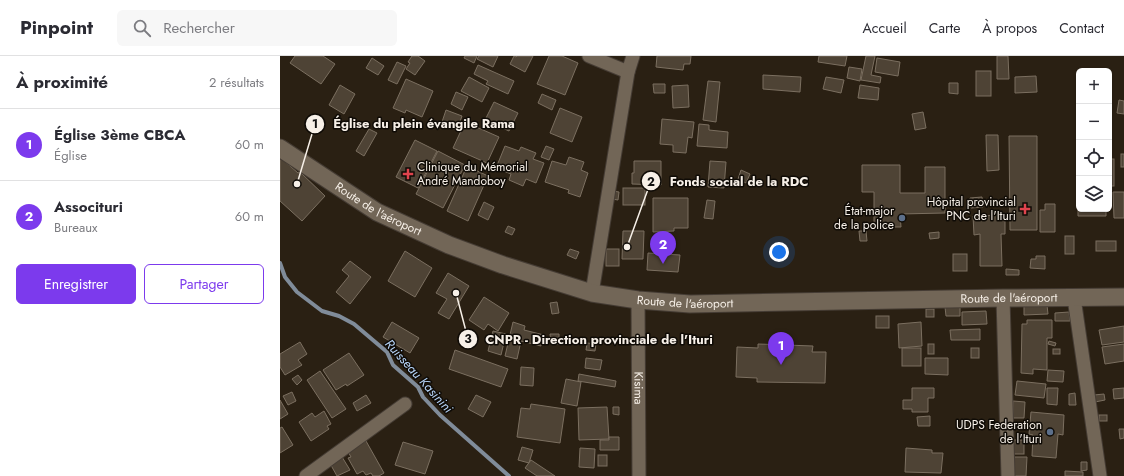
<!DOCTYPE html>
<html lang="fr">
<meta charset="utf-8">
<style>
body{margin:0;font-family:Jost,sans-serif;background:#f7f7f7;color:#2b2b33}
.controls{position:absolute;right:12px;top:12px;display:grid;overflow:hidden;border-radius:6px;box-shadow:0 1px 3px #0004}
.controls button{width:36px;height:36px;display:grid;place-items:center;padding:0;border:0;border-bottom:1px solid #e1e1e2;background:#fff;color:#2b2b33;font:20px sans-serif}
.you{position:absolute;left:499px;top:196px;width:14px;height:14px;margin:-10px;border:3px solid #fff;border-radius:50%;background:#1a73e8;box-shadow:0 0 0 6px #1a73e833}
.badge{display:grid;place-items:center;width:26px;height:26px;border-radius:50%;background:#7c3aed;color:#fff;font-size:13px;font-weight:700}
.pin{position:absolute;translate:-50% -33px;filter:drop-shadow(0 1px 2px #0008)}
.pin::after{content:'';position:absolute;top:21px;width:14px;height:12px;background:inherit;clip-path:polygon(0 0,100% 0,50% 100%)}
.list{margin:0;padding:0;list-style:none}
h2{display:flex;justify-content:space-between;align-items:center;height:52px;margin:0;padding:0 16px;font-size:17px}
h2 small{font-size:13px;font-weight:400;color:#7c7c81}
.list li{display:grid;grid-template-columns:26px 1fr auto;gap:12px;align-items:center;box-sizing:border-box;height:72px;padding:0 16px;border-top:1px solid #e1e1e2}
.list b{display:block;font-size:15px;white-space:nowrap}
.list p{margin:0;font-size:13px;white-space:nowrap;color:#7c7c81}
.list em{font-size:13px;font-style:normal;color:#7c7c81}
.actions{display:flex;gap:8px;padding:12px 16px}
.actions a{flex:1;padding:9px 0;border:1px solid #7c3aed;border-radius:6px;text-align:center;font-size:14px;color:#7c3aed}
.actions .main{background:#7c3aed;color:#fff}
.icon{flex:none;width:22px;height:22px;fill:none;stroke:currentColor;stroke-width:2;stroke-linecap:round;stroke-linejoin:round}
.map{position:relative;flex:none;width:844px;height:420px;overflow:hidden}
header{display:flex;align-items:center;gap:24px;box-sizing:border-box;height:56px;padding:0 20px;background:#fff;border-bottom:1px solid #e1e1e2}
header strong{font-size:19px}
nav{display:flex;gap:22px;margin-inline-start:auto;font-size:14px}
.search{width:280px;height:36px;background:#f7f7f7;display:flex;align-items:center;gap:10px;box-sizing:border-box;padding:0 14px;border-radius:6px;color:#7c7c81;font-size:15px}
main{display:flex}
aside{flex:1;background:#fff}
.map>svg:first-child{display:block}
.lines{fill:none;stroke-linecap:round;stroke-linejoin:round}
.stream{stroke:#808c9a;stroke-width:4}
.building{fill:#4e4335;stroke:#7b6f60}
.minor-casing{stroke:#453c34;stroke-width:15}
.tertiary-casing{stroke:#453c34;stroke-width:19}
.minor{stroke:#726657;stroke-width:13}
.tertiary{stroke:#726657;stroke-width:17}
.health-dot{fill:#e0444e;stroke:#0f0b06;stroke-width:1.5}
.service-dot{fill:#5c6f8a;stroke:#0f0b06;stroke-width:1.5}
.labels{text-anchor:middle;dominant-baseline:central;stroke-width:3;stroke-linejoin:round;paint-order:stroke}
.poi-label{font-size:12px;fill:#f7f0e8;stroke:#0f0b06;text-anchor:end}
.street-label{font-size:12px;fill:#f7f0e8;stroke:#0f0b06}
.water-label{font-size:13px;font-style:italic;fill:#b7d5f9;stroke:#0f0b06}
.leader{fill:none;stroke:#f7f0e8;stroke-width:1.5}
.callout-dot{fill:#f7f0e8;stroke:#0f0b06;stroke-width:1.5}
.mark-label{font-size:12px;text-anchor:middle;font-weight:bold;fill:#111}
.callout-label{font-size:13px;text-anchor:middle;font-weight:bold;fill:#f7f0e8;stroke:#0f0b06;stroke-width:3;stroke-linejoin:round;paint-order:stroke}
</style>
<header>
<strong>Pinpoint</strong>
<div class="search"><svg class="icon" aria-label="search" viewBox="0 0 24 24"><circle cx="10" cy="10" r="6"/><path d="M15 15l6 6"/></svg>Rechercher</div>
<nav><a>Accueil</a><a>Carte</a><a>À propos</a><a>Contact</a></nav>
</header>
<main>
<aside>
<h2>À proximité<small>2 résultats</small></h2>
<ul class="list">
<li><span class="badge">1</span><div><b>Église 3ème CBCA</b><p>Église</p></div><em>60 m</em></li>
<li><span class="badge">2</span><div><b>Associturi</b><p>Bureaux</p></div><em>60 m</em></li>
</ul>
<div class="actions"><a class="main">Enregistrer</a><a>Partager</a></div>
</aside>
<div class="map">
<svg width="844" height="420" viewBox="0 0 844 420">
<rect width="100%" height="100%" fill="#2a2013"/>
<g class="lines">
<polyline class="stream" points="0,207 5,221 17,236 42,255 59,260 74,268 107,296 113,309 138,331 143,341 160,359 229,420"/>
</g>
<g class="building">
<polygon points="15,0 43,0 55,8 41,28 10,7"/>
<polygon points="132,0 138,0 145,5 135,19 126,13 130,7 128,6"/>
<polygon points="185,0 197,0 194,7 184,2"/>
<polygon points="199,0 218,0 213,11 197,3"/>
<polygon points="234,0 236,1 237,0 253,0 245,16 230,8"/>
<polygon points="269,0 282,0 298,7 285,39 257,28"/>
<polygon points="377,0 411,0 410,8 404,8 403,14 376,11"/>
<polygon points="539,0 567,0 565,10 538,6"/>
<polygon points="586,0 595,0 591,19 601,21 600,27 581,24"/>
<polygon points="717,0 728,0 729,23 717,23"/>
<polygon points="92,2 104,10 98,19 86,12"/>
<polygon points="597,2 620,6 618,20 595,16"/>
<polygon points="117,6 126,10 117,28 108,24"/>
<polygon points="198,9 234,25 228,38 206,28 208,25 194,18"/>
<polygon points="569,11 582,13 580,25 567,22"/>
<rect x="696" y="15" width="15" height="25"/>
<polygon points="483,19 521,21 520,36 483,33"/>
<polygon points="756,20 757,36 735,37 735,21"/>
<polygon points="189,21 209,32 202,46 181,35"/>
<polygon points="546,21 564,24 561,37 543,33"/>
<polygon points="126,23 153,35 142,61 126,54 125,57 113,52"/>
<polygon points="428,25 440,26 436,66 423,64"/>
<polygon points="669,27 678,27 678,38 669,37"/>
<polygon points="373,28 385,28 385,37 374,37"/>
<polygon points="60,29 75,38 64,58 49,49"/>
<polygon points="408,29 409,51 393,52 392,30"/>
<polygon points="580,29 599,32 598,44 578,42"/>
<polygon points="176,36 188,41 182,54 171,48"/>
<polygon points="262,38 276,44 272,54 258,47"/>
<polygon points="839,44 844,45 844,58 837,57"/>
<polygon points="214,46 238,57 229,75 205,64"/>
<polygon points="280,52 302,61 292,86 270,77"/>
<polygon points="166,54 182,60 177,74 161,69"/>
<polygon points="643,56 646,72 635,74 632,58"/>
<polygon points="382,63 414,66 412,82 408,81 406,97 393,96 393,89 380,88"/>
<polygon points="185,66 219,81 207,107 173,92"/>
<polygon points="419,68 429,69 429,74 448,76 447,92 417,90"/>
<polygon points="89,73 97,77 84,100 76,95"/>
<polygon points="706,79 718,79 719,114 707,115"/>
<polygon points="729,80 757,80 757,174 730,174"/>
<polygon points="135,84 157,95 138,132 116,121"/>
<polygon points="225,90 239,95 241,91 256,97 253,103 264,107 256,127 246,123 243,130 229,124 231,118 216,112"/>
<polygon points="266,90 274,93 269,104 261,101"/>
<polygon points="158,95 185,109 163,152 136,138"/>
<rect x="841" y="98" width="3" height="13"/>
<polygon points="289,101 304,106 301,114 308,117 300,141 288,137 289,134 265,126 272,105 286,109"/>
<polygon points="1,102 18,117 20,116 45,140 22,165 0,145 0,103"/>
<rect x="829" y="103" width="5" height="27"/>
<polygon points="354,105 381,105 381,129 352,128 352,117 354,117"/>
<polygon points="430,105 446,106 444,132 428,131"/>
<polygon points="582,109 620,109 620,137 645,137 645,111 665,111 665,157 620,158 621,171 594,171 594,136 582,136"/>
<polygon points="187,110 208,120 188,165 167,155"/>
<polygon points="461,114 470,118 466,127 458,123"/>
<rect x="343" y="132" width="22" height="17"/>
<polygon points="333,135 339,136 338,144 332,143"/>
<polygon points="833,136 844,136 844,162 834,162"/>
<polygon points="702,141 703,151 691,152 690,142"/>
<polygon points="798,141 799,153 826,153 826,160 798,160"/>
<polygon points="373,142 408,142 408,172 394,172 394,175 373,176"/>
<polygon points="427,144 435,145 433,163 424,162"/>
<polygon points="204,146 214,151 208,164 198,159"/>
<polygon points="765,148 775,148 775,176 760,176 760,154 765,154"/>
<polygon points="725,159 725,178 721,178 722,210 700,210 700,178 694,179 693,160"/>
<polygon points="228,170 235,173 232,179 225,176"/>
<polygon points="343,175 364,175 363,203 342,203"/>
<polygon points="579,175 586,175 587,185 580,185"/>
<polygon points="659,176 659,182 650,183 649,177"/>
<rect x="785" y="180" width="9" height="18"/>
<rect x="816" y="185" width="20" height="10"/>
<polygon points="290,193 299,196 296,203 287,199"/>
<rect x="326" y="193" width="13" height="17"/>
<polygon points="125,195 152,212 135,241 108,225"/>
<polygon points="368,197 400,199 398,216 367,214"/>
<rect x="673" y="198" width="14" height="17"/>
<polygon points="756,200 765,200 765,213 750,212 751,203 756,203"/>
<polygon points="70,205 91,221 70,248 56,236 69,220 62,214"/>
<polygon points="726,213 739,214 739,219 726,219"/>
<polygon points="168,217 189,230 169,263 158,257 167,243 156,237"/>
<polygon points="204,241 229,257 218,275 208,268 204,274 189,264"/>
<polygon points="277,246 279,257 272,258 270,247"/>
<polygon points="744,249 767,249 768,258 744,259"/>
<polygon points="665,251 680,251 680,260 666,260"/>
<rect x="646" y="253" width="8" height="8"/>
<polygon points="706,255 707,268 682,269 682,256"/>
<polygon points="789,256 790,265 775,265 775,257"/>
<rect x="596" y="260" width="13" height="12"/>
<polygon points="747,264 772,264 772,282 767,282 767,314 753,313 753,318 741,317 742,268 747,268"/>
<polygon points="112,266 139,282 130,297 103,281"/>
<polygon points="233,266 245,270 244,274 264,279 261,290 241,285 237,303 225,300"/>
<polygon points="641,266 642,290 619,292 618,268"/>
<polygon points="844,270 844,286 822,289 819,274"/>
<polygon points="700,273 700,284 671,284 670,274"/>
<polygon points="213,275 226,278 221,299 208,295"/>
<polygon points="270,278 279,278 279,288 271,288"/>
<polygon points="769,285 776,287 775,290 768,288"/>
<polygon points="20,286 27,298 18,304 22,309 5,319 0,311 0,298"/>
<polygon points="307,287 316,288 315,295 306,294"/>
<polygon points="478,288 533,290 532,296 546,296 545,327 477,326 477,322 456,321 457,291 478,292"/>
<rect x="648" y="288" width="6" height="10"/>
<polygon points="844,288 844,305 825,308 822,291"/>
<rect x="622" y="292" width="19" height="18"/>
<rect x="691" y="292" width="8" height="10"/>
<rect x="773" y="293" width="7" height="5"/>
<polygon points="175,294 228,313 221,331 169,313"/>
<polygon points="69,297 84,319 67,330 66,328 56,334 43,314"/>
<polygon points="306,302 322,304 320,314 305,312"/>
<polygon points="645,302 668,302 668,319 645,318"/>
<polygon points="241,311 254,312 253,330 240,329"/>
<polygon points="768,314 784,315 783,326 767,325"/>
<polygon points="40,315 66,353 52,362 27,324"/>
<polygon points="299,318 336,325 335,331 298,325"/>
<polygon points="18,319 22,324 17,329 12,323"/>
<polygon points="286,323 301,326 297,350 281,347"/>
<polygon points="737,325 766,328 764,342 735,339"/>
<polygon points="632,332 654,332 654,342 648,342 648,356 632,356 632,353 623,353 623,344 632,344"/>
<polygon points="767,332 778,332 777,349 767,348"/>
<polygon points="844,332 844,342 834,343 833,333"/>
<polygon points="12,336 16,345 8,349 3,340"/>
<polygon points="795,337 796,349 789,349 789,338"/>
<polygon points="824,338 825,344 815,346 814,339"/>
<polygon points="86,339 91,347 77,355 73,347"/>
<polygon points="196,339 211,346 203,361 188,353"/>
<polygon points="0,344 8,358 0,363"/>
<polygon points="733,345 745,346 744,362 733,362"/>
<polygon points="251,348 285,353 280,387 237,381 241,352 250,353"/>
<polygon points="327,351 329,383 299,384 298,352"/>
<polygon points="333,351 339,351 339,359 333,358"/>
<polygon points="44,355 51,368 47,370 49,373 31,385 19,366 32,357 35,361"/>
<polygon points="751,356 784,359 783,379 778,378 776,402 752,400 753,379 749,378"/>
<rect x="819" y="359" width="8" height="6"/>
<polygon points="650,360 650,370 638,370 637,361"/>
<polygon points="2,371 13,389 0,397 0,372"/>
<polygon points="839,373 844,373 844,382 840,383"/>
<polygon points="329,381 339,381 339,394 320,394 320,384 329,384"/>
<rect x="733" y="384" width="11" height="14"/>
<polygon points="86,385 104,417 99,420 93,420 91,417 86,419 83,415 77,418 68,402 71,401 65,390 82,387"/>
<polygon points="123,386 153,395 145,418 115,409"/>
<polygon points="242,391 253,394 249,407 238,404"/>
<polygon points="300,392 315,393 314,412 299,411"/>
<polygon points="626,392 652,394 652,397 663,397 661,417 625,416"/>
<polygon points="59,396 70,414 57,420 48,404"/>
<rect x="318" y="399" width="9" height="11"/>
<polygon points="731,401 747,401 746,420 730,420"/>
<polygon points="251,404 275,420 257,420 245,412"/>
<polygon points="801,406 807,406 807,414 801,415"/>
<polygon points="785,415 803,416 803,420 785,420"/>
</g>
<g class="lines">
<defs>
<g id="minor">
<polyline points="309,0 348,16"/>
<polyline points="312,237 348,16 353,0"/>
<polyline points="723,242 728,420"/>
<polyline points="794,242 820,420"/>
<path id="s1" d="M358,244l1,176"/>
<polyline points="26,420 125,348"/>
</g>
<g id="tertiary">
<path id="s2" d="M0,92l97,64 72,33 54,20 89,28 46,7 52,4 313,-6 121,-1"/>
</g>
</defs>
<use href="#minor" class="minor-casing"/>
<use href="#tertiary" class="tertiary-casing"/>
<use href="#minor" class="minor"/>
<use href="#tertiary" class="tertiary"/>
</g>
<g class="health-dot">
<path d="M126 112h4v4h4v4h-4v4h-4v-4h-4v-4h4z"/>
<path d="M743 147h4v4h4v4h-4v4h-4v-4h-4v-4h4z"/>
</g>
<g class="service-dot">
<circle cx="622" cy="162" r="4"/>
<circle cx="770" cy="376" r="4"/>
</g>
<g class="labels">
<g class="poi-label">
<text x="137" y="111" text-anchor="start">Clinique du Mémorial<tspan x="137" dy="14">André Mandoboy</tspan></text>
<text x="736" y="146">Hôpital provincial<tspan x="736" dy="14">PNC de l'Ituri</tspan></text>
<text x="614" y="155">État-major<tspan x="614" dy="14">de la police</tspan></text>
<text x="762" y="369">UDPS Federation<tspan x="762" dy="14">de l'Ituri</tspan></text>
</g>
<g class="street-label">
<text stroke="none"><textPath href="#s2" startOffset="116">Route de l'aéroport</textPath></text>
<text stroke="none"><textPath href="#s2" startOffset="764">Route de l'aéroport</textPath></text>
<text stroke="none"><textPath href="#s2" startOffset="440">Route de l'aéroport</textPath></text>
<text stroke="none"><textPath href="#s1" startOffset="88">Kisima</textPath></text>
</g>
<g class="water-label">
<text transform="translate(139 320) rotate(48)">Ruisseau Kasinini</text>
</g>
</g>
<path class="leader" d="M17 128L35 68M347 191L371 125M176 237L188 283"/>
<g class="callout-dot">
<circle cx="17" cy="128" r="4"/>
<circle cx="347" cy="191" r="4"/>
<circle cx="176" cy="237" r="4"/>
<circle cx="35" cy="68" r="10"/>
<circle cx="371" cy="125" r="10"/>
<circle cx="188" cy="283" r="10"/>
</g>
<g class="mark-label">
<text x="35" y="72">1</text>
<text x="371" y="130">2</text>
<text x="188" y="287">3</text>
</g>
<g class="callout-label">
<text x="144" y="72">Église du plein évangile Rama</text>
<text x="459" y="130">Fonds social de la RDC</text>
<text x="319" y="288">CNPR - Direction provinciale de l'Ituri</text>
</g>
</svg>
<div class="controls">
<button>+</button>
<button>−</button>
<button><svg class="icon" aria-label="locate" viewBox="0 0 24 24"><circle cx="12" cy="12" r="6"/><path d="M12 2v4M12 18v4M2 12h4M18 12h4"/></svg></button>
<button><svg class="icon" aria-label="layers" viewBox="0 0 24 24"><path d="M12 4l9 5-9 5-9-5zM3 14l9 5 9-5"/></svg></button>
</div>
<div class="you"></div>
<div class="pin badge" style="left:501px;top:309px">1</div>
<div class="pin badge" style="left:383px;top:208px">2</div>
</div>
</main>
